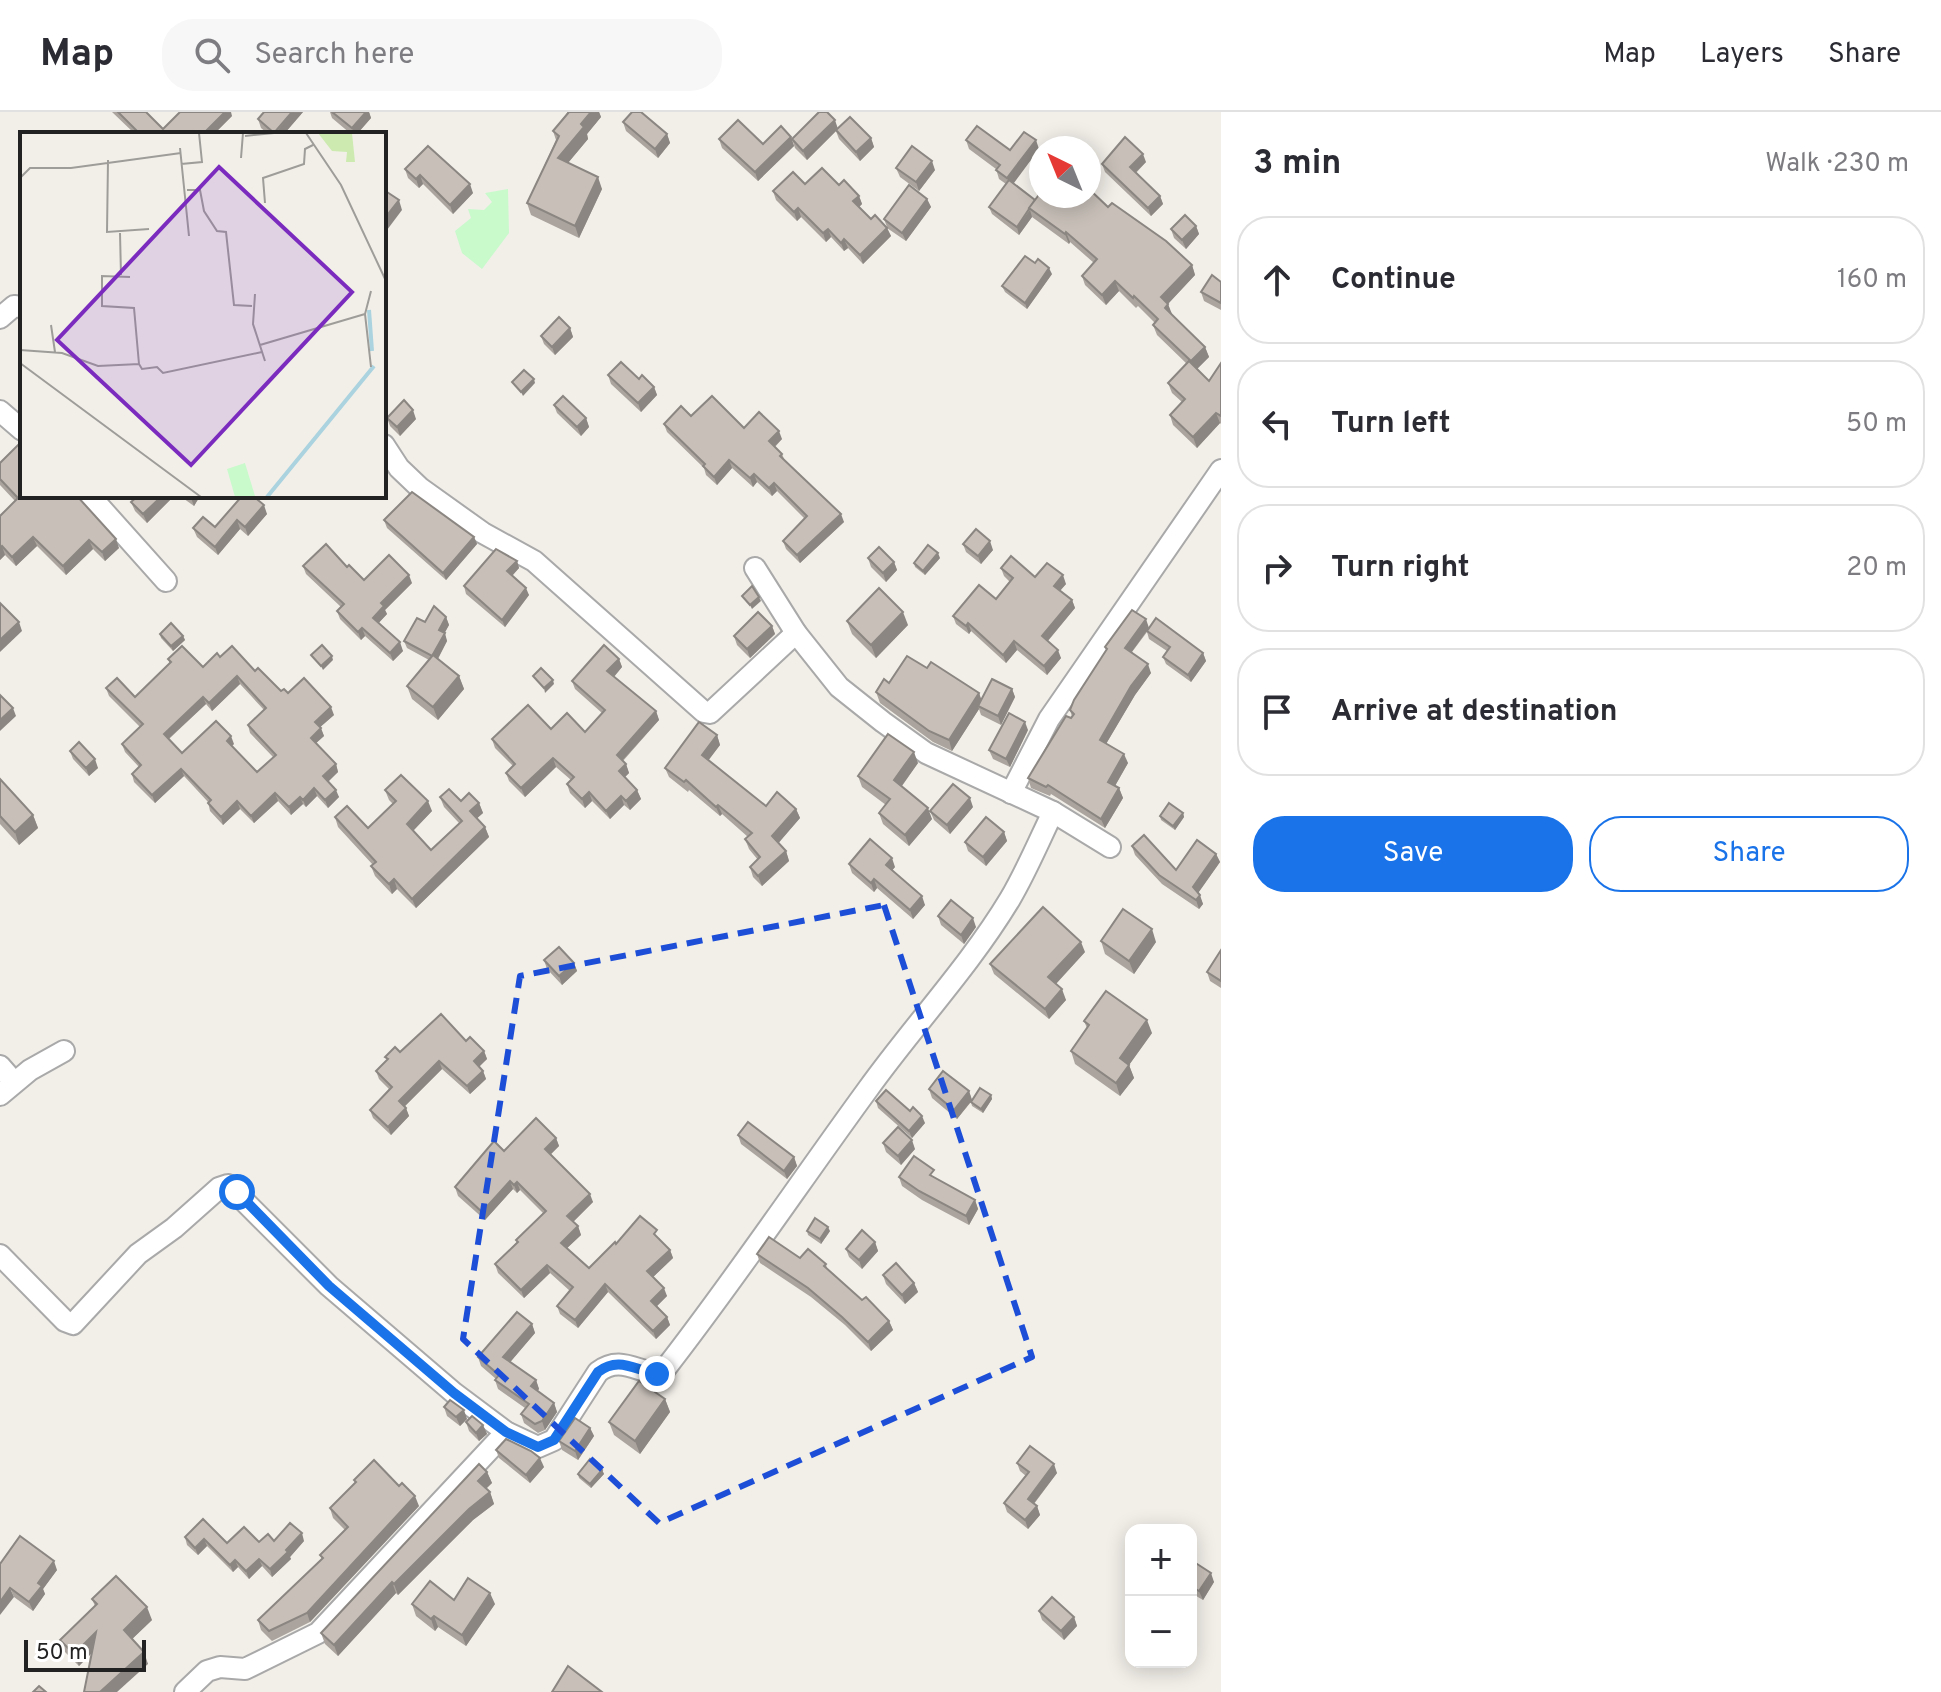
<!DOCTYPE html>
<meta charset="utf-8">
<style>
body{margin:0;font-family:Overpass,sans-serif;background:#f7f7f7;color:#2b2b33}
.controls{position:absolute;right:24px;bottom:24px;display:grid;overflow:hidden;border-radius:16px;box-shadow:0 4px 20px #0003}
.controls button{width:72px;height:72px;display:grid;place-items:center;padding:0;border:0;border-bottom:2px solid #e1e1e2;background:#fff;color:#2b2b33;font:40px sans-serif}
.compass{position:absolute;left:1029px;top:24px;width:72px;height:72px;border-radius:50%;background:#fff;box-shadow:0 4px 20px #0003;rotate:317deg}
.scale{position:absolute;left:24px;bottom:20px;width:122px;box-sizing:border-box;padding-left:8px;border:4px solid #222;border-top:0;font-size:22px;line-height:28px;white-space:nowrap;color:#222;-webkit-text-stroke:6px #fff;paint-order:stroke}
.stop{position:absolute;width:24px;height:24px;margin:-18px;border:6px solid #1a73e8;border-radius:50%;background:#fff}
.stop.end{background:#1a73e8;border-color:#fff;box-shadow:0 2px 8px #0008}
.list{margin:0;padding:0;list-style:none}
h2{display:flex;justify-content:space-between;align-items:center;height:104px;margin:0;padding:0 32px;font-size:34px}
h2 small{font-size:26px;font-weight:400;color:#7c7c81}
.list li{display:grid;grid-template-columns:52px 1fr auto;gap:24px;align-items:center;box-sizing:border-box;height:128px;margin:0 16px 16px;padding:0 16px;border:2px solid #e1e1e2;border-radius:32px}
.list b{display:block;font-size:30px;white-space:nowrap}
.list em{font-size:26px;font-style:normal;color:#7c7c81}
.actions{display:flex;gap:16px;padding:24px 32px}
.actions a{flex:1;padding:18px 0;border:2px solid #1a73e8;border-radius:32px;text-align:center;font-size:28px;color:#1a73e8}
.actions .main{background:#1a73e8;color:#fff}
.icon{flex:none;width:44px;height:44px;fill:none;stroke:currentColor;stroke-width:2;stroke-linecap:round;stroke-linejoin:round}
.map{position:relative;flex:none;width:1221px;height:1580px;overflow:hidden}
header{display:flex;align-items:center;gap:48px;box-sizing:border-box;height:112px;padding:0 40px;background:#fff;border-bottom:2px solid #e1e1e2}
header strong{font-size:38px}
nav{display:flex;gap:44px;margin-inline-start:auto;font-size:28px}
.search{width:560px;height:72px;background:#f7f7f7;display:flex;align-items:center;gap:20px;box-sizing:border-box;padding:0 28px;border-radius:32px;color:#7c7c81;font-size:30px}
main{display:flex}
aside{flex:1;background:#fff}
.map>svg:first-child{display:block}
.park{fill:#c8facc}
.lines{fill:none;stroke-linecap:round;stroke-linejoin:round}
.street-casing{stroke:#a9a9a9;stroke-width:24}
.street{stroke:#fff;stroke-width:20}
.wall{fill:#aba49e;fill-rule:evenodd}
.shaded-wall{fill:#8b8681}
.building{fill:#c7bfb8;stroke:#8b8681;stroke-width:2;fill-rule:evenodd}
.route{stroke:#1a73e8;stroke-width:10}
.marked{fill:none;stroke:#1d4ed8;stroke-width:6;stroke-dasharray:16 10;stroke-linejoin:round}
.inset-river{fill:none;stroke:#aad3df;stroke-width:4}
.inset-road{fill:none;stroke:#9f9d99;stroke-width:2}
.view{fill:#7b2cbf;fill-opacity:0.15;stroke:#7b2cbf;stroke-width:4}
.inset-edge{fill:none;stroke:#222;stroke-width:4}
</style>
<header>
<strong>Map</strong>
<div class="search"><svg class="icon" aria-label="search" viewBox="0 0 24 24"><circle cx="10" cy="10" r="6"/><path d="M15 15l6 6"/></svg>Search here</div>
<nav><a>Map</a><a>Layers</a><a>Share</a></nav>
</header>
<main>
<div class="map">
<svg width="1221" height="1580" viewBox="0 0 1221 1580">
<rect width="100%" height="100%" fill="#f2efe9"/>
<polygon class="park" points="508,77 509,121 482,157 462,141 455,119 471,106 468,97 484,98 492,90 485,81"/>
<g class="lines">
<defs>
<g id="street">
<polyline points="0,206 14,194 22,195"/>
<polyline points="0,299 22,318"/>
<polyline points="384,333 399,356 420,376 483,421 534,449 704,600 710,601 796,521"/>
<polyline points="90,384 166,469"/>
<polyline points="755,456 796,521 839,575 883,610 926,641 1053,700 1110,735"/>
<polyline points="1011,681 1049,607 1221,358"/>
<polyline points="0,954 14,970"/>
<polyline points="0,983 30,958 64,939"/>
<path d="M0,1143l65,66 8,3 65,-70 36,-26 45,-40 9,-3 101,101 125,107 52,39 32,15 16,-7 44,-68c21,-16 36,-2 59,2l8,-5c71,-91 135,-187 203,-280 46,-64 101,-122 142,-190 16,-27 29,-58 43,-87"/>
<polyline points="185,1580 207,1559 220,1555 245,1557 318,1521 506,1320"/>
</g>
</defs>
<use href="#street" class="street-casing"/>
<use href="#street" class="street"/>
</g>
<g class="wall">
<polygon points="112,0 146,0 163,17 232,4 214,22 135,22"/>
<polygon points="264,0 303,0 284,22 268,22 261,16 258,7"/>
<polygon points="330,0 369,0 371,6 357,22 351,22 332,6"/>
<polygon points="567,0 599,0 601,5 587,22 588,27 568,51 602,77 579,126 531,103 527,91 556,28 553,19 567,1"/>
<polygon points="623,10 667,22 670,31 658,46 626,19"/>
<polygon points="838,16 871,26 874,35 860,49 839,27 836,19 807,48 795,36 792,27"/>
<polygon points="791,25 794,34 758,69 722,36 719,27 763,32"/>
<polygon points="966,28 1010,38 1039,37 1013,71 1035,88 1091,75 1093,81 1108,95 1192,153 1195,163 1168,192 1171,202 1205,235 1209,245 1197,257 1209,269 1221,251 1221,312 1220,311 1197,336 1173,313 1170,303 1182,290 1172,281 1168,271 1187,252 1157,223 1153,213 1155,211 1138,194 1136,196 1119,179 1106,193 1085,173 1082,164 1094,151 1070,130 1069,132 1032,105 1019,123 992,102 989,95 1006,72 999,67 996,57 969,37"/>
<polygon points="1146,50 1136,61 1160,84 1163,92 1151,104 1105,60 1102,52"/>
<polygon points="896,56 935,58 919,79 900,65"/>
<polygon points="405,57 473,81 453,102 423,72 419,76 408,66"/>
<polygon points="805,72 839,73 859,84 862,92 859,95 871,107 887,115 884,107 927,87 931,95 906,129 887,116 891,124 863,152 848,136 844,139 831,125 826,130 801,105 797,109 776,88 773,79"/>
<polygon points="1196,114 1199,122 1186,137 1174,126 1171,117"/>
<polygon points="1052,162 1027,197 1005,180 1002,174"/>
<polygon points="1221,170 1221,198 1204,189 1201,180"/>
<polygon points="570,216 573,225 555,243 544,232 541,224"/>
<polygon points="608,263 639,267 654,275 657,283 641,300 611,272"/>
<polygon points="554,293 586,306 589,315 581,324 557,301"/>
<polygon points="691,304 744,316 782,327 775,335 782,342 785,349 844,410 800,451 786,437 783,429 805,407 777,379 772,384 757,370 753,375 732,356 717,373 706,363 704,356 667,320 664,312"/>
<polygon points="387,306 416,307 400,324 390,314"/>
<polygon points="0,351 119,436 105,449 93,437 66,463 37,434 16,454 5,443 0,448 0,404 15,389 0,373"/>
<polygon points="180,384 200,384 194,394"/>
<polygon points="242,384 267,402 248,424 240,417 218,443 197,425 193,416 215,415"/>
<polygon points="171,387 147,411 135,399 131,390"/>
<polygon points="384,408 474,425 477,432 446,468 387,416"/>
<polygon points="963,432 993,438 981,452 966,440"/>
<polygon points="868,446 894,450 897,458 886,470 871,455"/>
<polygon points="940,446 925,463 915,455 914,451"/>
<polygon points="517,449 519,456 512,464 529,483 505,515 466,482 464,474"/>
<polygon points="303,454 347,455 364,468 412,471 385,498 387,502 378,511 403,539 393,549 365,524 361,528 340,507 337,499 341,495 306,462"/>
<polygon points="1001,456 1066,472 1060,479 1072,488 1075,496 1048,529 1061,546 1047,563 1017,538 1006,551 971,519 969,522 956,512 953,504 996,487 1010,470 1004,464"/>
<polygon points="446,505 449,513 444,521 447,529 438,547 459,564 464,577 438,608 412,587 407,574 429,548 407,536 404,529 425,510"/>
<polygon points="847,509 908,513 876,546 852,522"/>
<polygon points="772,514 775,522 750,546 737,533 734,524"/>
<polygon points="1149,516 1203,541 1206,549 1191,570 1166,552 1163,545 1167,539 1149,527 1147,520 1132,540 1151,561 1135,583 1106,632 1128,651 1115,674 1119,676 1123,686 1105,716 1051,682 1050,684 1031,676 1028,666 1072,605 1070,598 1106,538 1105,535"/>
<polygon points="160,522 183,524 185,528 173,539 161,526"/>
<path d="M220,545l35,14 26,20 7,2 46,22 -14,12 4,9 -8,7 20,21 2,8 -10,9 11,16 -11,11 -11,-12 -11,11 -3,-3 -12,11 -13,-14 -24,22 -14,-14 -17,16 -13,-14 -2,-9 -24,-26 -29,27 -21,-21 -2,-8 7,-7 -14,-15 -3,-8 18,-17 -31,-31 -3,-8 29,9 35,-33 -2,-5 35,8zM240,572l24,26 -16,15 2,8 23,24 -16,15 -25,-26 2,-2 -52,9 -13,-14 37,-35 6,7z"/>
<polygon points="619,547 622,555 614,565 656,599 659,608 623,649 626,652 629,661 625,665 637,678 641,687 630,698 624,693 610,707 592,689 585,696 570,681 567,672 571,668 556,655 525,685 509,669 506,661 513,654 495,636 492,627 551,617 585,620 602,601 575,577 572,569"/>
<polygon points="927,556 979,581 981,588 1012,577 1015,585 1001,613 981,603 979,597 952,639 933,630 880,591 876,580"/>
<polygon points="1028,618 1010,655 993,647 989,638"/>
<polygon points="717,623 720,633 708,648 766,694 796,697 800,706 778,731 786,739 789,749 762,774 753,765 750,755 758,748 749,737 745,727 748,725 722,702 720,704 689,678 688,680 669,665 665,656"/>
<polygon points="70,639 98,656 89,664 73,647"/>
<polygon points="918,651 902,674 932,707 909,734 883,712 879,701 886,693 862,675 858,664"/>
<polygon points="0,667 33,703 38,716 19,733 0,712"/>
<polygon points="385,678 432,699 413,719 431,738 459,711 444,695 440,685 461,689 479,691 483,701 477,706 485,715 489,725 416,796 397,777 392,782 375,764 371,754 373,753 338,715 335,705 368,716 393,692 389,688"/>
<polygon points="973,695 950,722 934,708 930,699"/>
<polygon points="1183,701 1184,705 1175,718 1161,708 1160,704"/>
<polygon points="1004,720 1007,729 986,754 968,739 965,730"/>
<polygon points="1132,734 1176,758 1216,742 1220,750 1198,781 1203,792 1199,797 1162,772 1135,743"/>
<polygon points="849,752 895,755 892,758 925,793 913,807 877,776 874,780 852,761"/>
<polygon points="938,804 976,815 964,832 941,813"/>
<polygon points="1101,829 1156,830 1134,862 1105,842"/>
<polygon points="1221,838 1221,876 1210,869 1207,860"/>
<polygon points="1085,840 1056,872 1066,888 1049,907 994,862 990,852"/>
<polygon points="544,848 574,851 577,859 562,873 547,857"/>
<polygon points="1084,909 1152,921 1129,953 1134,966 1120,984 1075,952 1071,939 1087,916"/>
<polygon points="466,929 484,939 487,947 479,954 483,959 486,967 470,982 442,957 405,994 409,1004 391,1023 373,1006 370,998 389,977 379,967 376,959 387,948 385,945 400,940"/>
<polygon points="929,977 969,979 972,988 991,983 992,987 983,1001 972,994 971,990 957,1007 932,986"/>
<polygon points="876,989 925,1011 912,1026 878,996"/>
<polygon points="738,1023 794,1045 797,1054 787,1067 741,1032"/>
<polygon points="556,1026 559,1034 551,1042 593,1090 573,1110 578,1114 581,1123 567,1136 589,1156 616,1132 660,1126 659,1127 670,1138 673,1146 653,1165 667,1184 657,1194 667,1205 670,1213 656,1227 608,1180 578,1216 560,1202 557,1194 570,1179 550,1161 524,1186 498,1161 495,1152 517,1130 516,1128 543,1101 520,1078 517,1081 513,1077 485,1108 458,1084 455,1075 504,1039"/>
<polygon points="883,1031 915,1037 901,1053 886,1040"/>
<polygon points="899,1065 937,1067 975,1088 978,1097 969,1113 922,1088 902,1074"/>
<polygon points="807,1119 830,1119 821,1132 808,1123"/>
<polygon points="875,1130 878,1139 862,1157 849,1145 846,1137"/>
<polygon points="757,1142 800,1146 826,1152 827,1157 862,1188 889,1209 893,1218 871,1239 845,1213 811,1185 760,1151"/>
<polygon points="883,1163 914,1171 918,1180 905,1192 886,1172"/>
<polygon points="532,1212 535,1221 510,1250 536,1268 539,1277 537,1279 554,1291 557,1300 545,1318 538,1321 524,1311 521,1302 525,1296 498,1277 495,1268 496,1267 481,1254 478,1245"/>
<polygon points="665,1287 670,1300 640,1342 614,1323 609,1310"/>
<polygon points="444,1295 467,1307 460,1314 447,1304"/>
<polygon points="466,1310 483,1313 487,1322 479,1329 469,1319"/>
<polygon points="590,1316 594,1324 578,1348 562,1338 559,1329"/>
<polygon points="496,1338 544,1355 530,1371 499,1346"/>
<polygon points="1017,1351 1057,1361 1034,1392 1037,1394 1040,1403 1028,1417 1007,1400 1004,1391 1026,1364 1020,1359"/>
<polygon points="602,1358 604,1362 591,1376 579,1366 578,1362"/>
<polygon points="487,1360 492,1371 486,1377 490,1380 494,1392 473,1408 398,1483 396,1481 338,1544 325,1532 321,1521"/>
<polygon points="354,1368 419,1394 310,1510 272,1529 261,1518 258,1508 322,1447 320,1443 345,1418 333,1406 330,1396 355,1371"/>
<polygon points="203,1407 227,1431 274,1429 304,1429 290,1445 291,1447 272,1465 262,1454 249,1467 238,1455 233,1460 207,1434 198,1443 187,1433 185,1425"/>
<polygon points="1191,1447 1214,1470 1203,1488 1191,1481"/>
<polygon points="0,1452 57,1458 43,1477 45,1482 33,1499 14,1485"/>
<polygon points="92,1487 152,1508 132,1527 148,1552 92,1540 79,1554 65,1540 60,1528 95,1494"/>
<polygon points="454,1488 495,1492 466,1534 438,1515 435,1519 416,1504 412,1492"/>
<polygon points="1039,1499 1074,1505 1077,1514 1064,1528 1042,1508"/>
</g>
<g class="shaded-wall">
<polygon points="225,0 231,0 232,4 214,22 203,22"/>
<polygon points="292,0 303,0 284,22 275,22"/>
<polygon points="366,0 369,0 371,6 357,22 354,22 352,16"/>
<polygon points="591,0 599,0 601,5 587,22 588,27 562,58 558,46 581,12"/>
<polygon points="835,8 838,17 807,48 803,39"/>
<polygon points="667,22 670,31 658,46 655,37"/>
<polygon points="791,25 794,34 758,69 755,60"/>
<polygon points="871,26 874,35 860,49 856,40"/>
<polygon points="1036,28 1039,37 1011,75 1007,66"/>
<polygon points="1143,42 1146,50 1133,63 1130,55"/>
<polygon points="932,49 935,58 919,79 916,70"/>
<polygon points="420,63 423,72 419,76 416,67"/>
<polygon points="598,65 602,77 579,126 575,114"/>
<polygon points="470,72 473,81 453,102 450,93"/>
<polygon points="859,84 862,92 856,98 853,89"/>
<polygon points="1160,84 1163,92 1151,104 1148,96"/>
<polygon points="927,87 931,95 906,129 902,121"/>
<polygon points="399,88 402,98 384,122 384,107"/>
<polygon points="798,96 801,105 797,109 794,100"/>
<polygon points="1030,98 1032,105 1019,123 1017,115"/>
<polygon points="1196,114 1199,122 1186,137 1182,128"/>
<polygon points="887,116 891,124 863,152 860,143"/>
<polygon points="828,117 831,125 826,130 823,121"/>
<polygon points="1066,120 1070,130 1069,132 1065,122"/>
<polygon points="844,127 848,136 844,139 841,131"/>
<polygon points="1192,153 1195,163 1165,195 1161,185"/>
<polygon points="1049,156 1052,162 1027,197 1025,191"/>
<polygon points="1115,169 1119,179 1106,193 1102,183"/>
<polygon points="1168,192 1172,202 1168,206 1165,196"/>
<polygon points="570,216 573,225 555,243 552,235"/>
<polygon points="1205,235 1209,245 1195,259 1191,249"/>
<polygon points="534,267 535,271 523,284 521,280"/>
<polygon points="654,275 657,283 641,300 638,291"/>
<polygon points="413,298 416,307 400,324 397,315"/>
<polygon points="1216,301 1220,311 1197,336 1193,325"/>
<polygon points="586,306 589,315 581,324 577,315"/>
<polygon points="779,319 782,327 772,337 769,329"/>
<polygon points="729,348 732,356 717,373 714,365"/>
<polygon points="754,362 757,370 753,375 750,366"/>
<polygon points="774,371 777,379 772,384 769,376"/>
<polygon points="162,384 170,384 171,387 147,411 143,402"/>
<polygon points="192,384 200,384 194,394 191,386"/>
<polygon points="264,393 267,402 248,424 245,415"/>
<polygon points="841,402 844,410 800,451 797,443"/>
<polygon points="237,408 240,417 218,443 215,435"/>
<polygon points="33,425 37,434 16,454 12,445"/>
<polygon points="474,425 477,432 446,468 443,461"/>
<polygon points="116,427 119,436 105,449 102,440"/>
<polygon points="89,428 93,437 66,463 63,454"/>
<polygon points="990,429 993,438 981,452 978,444"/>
<polygon points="2,434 5,443 0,448 0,436"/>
<polygon points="938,441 940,446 925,463 923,459"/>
<polygon points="517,449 519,456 510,466 507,459"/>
<polygon points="894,450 897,458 886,470 883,461"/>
<polygon points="409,463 412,471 385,498 387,502 376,514 373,506 381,491"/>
<polygon points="1063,463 1066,472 1057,482 1054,474"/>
<polygon points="526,476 529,483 505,515 502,508"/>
<polygon points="759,485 761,489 752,497 750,493"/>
<polygon points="1072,488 1075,496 1045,532 1042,524"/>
<polygon points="903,500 908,513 876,546 871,533"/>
<polygon points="446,505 449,513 442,526 439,518"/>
<polygon points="1146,507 1149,516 1128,545 1125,536"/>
<polygon points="19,510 22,519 0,540 0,528"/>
<polygon points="968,511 971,519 969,522 966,514"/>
<polygon points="772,514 775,522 750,546 747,537"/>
<polygon points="362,516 365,524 361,528 358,520"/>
<polygon points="445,521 447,529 435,552 432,544"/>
<polygon points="183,524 185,528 173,539 171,534"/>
<polygon points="1014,529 1017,538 1006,551 1003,543"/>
<polygon points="400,530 403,539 393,549 390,541"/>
<polygon points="1058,538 1061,546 1047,563 1044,554"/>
<polygon points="1203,541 1206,549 1191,570 1188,563"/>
<polygon points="332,544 333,548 323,558 321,554"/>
<polygon points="619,547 622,555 611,568 607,559"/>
<polygon points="1148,552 1151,561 1135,583 1103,637 1100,628 1131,574"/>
<polygon points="237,564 240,572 212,599 209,591"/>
<polygon points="459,564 464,577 438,608 433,595"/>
<polygon points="553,568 554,572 545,581 544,576"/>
<polygon points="1012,577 1015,585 1001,613 998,604"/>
<polygon points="979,581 983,592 978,594 979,597 952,639 949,628"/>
<polygon points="203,585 206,592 166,629 164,622"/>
<polygon points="331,595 334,603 318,617 315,610"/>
<polygon points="13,596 16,604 0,619 0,608"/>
<polygon points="656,599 659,608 620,651 617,643"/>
<polygon points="1025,610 1028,618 1010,655 1006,647"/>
<polygon points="321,616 324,624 314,633 311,626"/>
<polygon points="717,623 720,633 705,653 702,643"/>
<polygon points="231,624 234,632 229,636 227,629"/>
<polygon points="914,640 918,651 898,679 894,668"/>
<polygon points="1124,642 1128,651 1112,679 1108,670"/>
<polygon points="553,646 556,655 525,685 521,676"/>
<polygon points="95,647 98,656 89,664 86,656"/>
<polygon points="336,652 338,660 326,672 323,664"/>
<polygon points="626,652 629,661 622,668 619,659"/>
<polygon points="181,657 184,664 155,691 152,683"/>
<polygon points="314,676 317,684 306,695 303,688"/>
<polygon points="1119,676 1123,686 1105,716 1101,707"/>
<polygon points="336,678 339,685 328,696 325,688"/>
<polygon points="637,678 641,687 630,698 626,689"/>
<polygon points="589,680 592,689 585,696 582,687"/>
<polygon points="275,681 278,689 254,711 251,704"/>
<polygon points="621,684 624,693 610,707 606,699"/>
<polygon points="300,685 303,692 291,703 289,695"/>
<polygon points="970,686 973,695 950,722 947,713"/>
<polygon points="237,689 240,697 223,713 221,705"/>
<polygon points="428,689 432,699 410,722 407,712"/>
<polygon points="479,691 483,701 474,709 470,699"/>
<polygon points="718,693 722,702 720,704 716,695"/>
<polygon points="928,696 932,707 909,734 905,723"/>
<polygon points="796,697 800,706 776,734 772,724"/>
<polygon points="1183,701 1184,705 1175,718 1173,714"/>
<polygon points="33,703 38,716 19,733 15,720"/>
<polygon points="485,715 489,725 416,796 412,787"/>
<polygon points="1004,720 1007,729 986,754 983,745"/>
<polygon points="786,739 789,749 762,774 758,764"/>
<polygon points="1216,742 1220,750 1196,784 1193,775"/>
<polygon points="892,746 895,755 889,762 886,753"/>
<polygon points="394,767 397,777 392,782 389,772"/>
<polygon points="874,767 877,776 874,780 871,771"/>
<polygon points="1200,783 1203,792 1199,797 1196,788"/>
<polygon points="922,784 925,793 913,807 910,798"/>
<polygon points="973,806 976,815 964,832 961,823"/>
<polygon points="1152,817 1156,830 1134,862 1129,849"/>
<polygon points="1081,830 1085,840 1052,876 1048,865"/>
<polygon points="574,851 577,859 562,873 559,864"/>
<polygon points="1062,877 1066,888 1049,907 1045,897"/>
<polygon points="1147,908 1152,921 1129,953 1134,966 1120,984 1116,971 1120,946"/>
<polygon points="484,939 487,947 477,957 474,949"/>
<polygon points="439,949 442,957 402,997 399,989"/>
<polygon points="483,959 486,967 470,982 467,974"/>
<polygon points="969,979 972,988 957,1007 954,998"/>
<polygon points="991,983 992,987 983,1001 981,997"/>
<polygon points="406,996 409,1004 391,1023 388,1015"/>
<polygon points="922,1004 925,1011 912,1026 909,1019"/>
<polygon points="556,1026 559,1034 548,1045 545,1037"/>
<polygon points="912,1028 915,1037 901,1053 898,1044"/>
<polygon points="794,1045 797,1054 787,1067 784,1059"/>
<polygon points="510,1069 513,1077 485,1108 482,1100"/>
<polygon points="517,1070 520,1078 517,1081 514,1073"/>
<polygon points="590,1082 593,1090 570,1113 567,1104"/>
<polygon points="975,1088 978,1097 969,1113 966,1104"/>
<polygon points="578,1114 581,1123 564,1139 561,1131"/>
<polygon points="828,1115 830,1119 821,1132 820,1127"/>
<polygon points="875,1130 878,1139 862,1157 859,1148"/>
<polygon points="670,1138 673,1146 650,1168 647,1159"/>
<polygon points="547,1153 550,1161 524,1186 521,1178"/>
<polygon points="914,1171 918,1180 905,1192 902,1183"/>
<polygon points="605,1172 608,1180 578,1216 575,1208"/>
<polygon points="664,1176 667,1184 654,1197 651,1189"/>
<polygon points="667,1205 670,1213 656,1227 653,1219"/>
<polygon points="889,1209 893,1218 871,1239 868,1230"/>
<polygon points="532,1212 535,1221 507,1254 503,1245"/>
<polygon points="536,1268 539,1277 534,1283 531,1274"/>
<polygon points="665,1287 670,1300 640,1342 635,1329"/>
<polygon points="554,1291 557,1300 545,1318 542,1309"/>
<polygon points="464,1298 467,1307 460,1314 456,1305"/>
<polygon points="483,1313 487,1322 479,1329 476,1321"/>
<polygon points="590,1316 594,1324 578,1348 575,1339"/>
<polygon points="540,1346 544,1355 530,1371 526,1363"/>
<polygon points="1054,1352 1057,1361 1031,1395 1028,1387"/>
<polygon points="602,1358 604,1362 591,1376 590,1372"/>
<polygon points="487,1360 492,1371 482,1380 478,1369"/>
<polygon points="490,1380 494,1392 473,1408 398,1483 394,1472 469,1397"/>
<polygon points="415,1384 419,1394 310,1510 307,1501"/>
<polygon points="1037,1394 1040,1403 1028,1417 1025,1408"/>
<polygon points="302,1421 304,1429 290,1445 291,1447 272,1465 270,1457"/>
<polygon points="204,1427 207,1434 198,1443 195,1436"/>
<polygon points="259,1447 262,1454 249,1467 246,1459"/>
<polygon points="235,1448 238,1455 233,1460 230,1453"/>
<polygon points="54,1449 57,1458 43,1477 45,1482 33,1499 29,1490 38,1471"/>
<polygon points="1211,1461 1214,1470 1203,1488 1199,1479"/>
<polygon points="392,1470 396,1481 338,1544 334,1533"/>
<polygon points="10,1476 14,1485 0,1503 0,1490"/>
<polygon points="490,1481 495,1492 466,1534 462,1523"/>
<polygon points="147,1495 152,1508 129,1530 124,1518"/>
<polygon points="434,1504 438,1515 435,1519 431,1507"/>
<polygon points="1074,1505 1077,1514 1064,1528 1061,1519"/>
<polygon points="96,1520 101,1532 79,1554 74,1542"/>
<polygon points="144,1540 148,1552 117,1580 100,1580"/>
</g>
<g class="building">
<polygon points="118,0 146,0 163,17 180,0 225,0 203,22 191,22 190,21 189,22 140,22"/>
<polygon points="264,0 292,0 274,21 258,7"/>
<polygon points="332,0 366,0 352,16"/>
<polygon points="569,0 591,0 581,12 584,15 558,46 598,65 575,114 527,91 559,24 553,19"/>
<polygon points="632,0 641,0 667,22 655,37 623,10"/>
<polygon points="819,0 827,0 835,8 803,39 792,27"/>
<polygon points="850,5 871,26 856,40 836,18"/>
<polygon points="738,8 763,32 781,14 791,25 755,60 719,27"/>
<polygon points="977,14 1010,38 1024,20 1036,28 1007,66 996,58 1000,53 966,28"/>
<polygon points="1125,25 1143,42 1130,55 1160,84 1148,96 1102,52"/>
<polygon points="428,34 470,72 450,93 420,63 416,67 405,57"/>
<polygon points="912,34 932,49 916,70 896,56"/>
<polygon points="822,56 839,73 844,68 859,84 853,89 871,107 875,103 887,116 860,143 844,127 841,131 828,117 823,121 798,96 794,100 773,79 793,60 805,72"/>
<polygon points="1009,68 1035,88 1017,115 989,95"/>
<polygon points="909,73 927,87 902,121 884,107"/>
<polygon points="1089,77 1108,95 1112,91 1166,129 1192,153 1161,185 1168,192 1165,196 1205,235 1191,249 1153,213 1158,207 1134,184 1133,186 1115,169 1102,183 1082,164 1097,147 1066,120 1065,122 1029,96 1041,80 1041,84 1089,84"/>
<polygon points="387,80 399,88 384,107 384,85"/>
<polygon points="1185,103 1196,114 1182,128 1171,117"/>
<polygon points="1025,144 1035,151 1038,147 1049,156 1025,191 1002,174"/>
<polygon points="1212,163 1221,170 1221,191 1201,180"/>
<polygon points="559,205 570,216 552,235 541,224"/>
<polygon points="1189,249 1209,269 1221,251 1221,304 1216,301 1193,325 1170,303 1185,287 1168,271"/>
<polygon points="621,250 639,267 642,263 654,275 638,291 608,263"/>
<polygon points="524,258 534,267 521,280 512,270"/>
<polygon points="563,284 586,306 577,315 554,293"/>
<polygon points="712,284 744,316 759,300 779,319 769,329 782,342 780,344 841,402 797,443 783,429 807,404 774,371 769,376 754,362 750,366 729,348 714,365 703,354 705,352 664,312 681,294 691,304"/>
<polygon points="404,288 413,298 397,315 387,306"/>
<polygon points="21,330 22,384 77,384 116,427 102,440 89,428 63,454 33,425 12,445 2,434 0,436 0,404 18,386 0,367 0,351"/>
<polygon points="412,380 474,425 443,461 384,408"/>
<polygon points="138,384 162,384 143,402 131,390"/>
<polygon points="242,384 253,384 264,393 245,415 237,408 215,435 193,416 203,405 215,415"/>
<polygon points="976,417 990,429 978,444 963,432"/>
<polygon points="326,432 347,455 349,453 364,468 389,443 409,463 381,491 384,494 373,506 400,530 390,541 362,516 358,520 337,499 344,492 303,454"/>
<polygon points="928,433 938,441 923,459 914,451"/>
<polygon points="879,435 894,450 883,461 868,446"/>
<polygon points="496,437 517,449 507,459 526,476 502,508 464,474"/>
<polygon points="1011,444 1035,465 1047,451 1063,463 1054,474 1072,488 1042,524 1058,538 1044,554 1014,529 1003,543 968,511 966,514 953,504 979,473 996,487 1013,466 1001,456"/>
<polygon points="752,474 759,485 750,493 742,484"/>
<polygon points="879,476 903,500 871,533 847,509"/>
<polygon points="0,491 19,510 0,528"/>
<polygon points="434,494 446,505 439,518 445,521 432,544 404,529 417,506 425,510"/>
<polygon points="1132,498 1146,507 1125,536 1148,552 1131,574 1100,628 1124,642 1108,670 1119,676 1101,707 1048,673 1046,675 1028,666 1066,604 1071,606 1074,602 1070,598 1074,588 1107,537 1105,535"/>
<polygon points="758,500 772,514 747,537 734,524"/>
<polygon points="1156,506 1203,541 1188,563 1163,545 1170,535 1147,519"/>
<polygon points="171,511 183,524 171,534 160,522"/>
<polygon points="322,533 332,544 321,554 311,543"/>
<polygon points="604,533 619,547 607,559 656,599 617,643 626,652 619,659 637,678 626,689 621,684 606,699 589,680 582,687 567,672 574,665 553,646 521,676 506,661 515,652 492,627 528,593 551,617 567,601 585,620 605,598 572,569"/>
<path d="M182,534l21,21 14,-14 3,4 12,-11 23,25 3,-3 23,23 3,-2 4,4 16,-15 27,29 -16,15 6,6 -10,10 25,26 -13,12 13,14 -11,10 -11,-12 -11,12 -3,-3 -11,10 -14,-14 -24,23 -14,-15 -16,16 -13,-14 3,-3 -30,-31 -29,26 -20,-21 9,-9 -19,-21 21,-20 -37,-36 11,-10 18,19 36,-35 -3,-3zM237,564l29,32 -18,17 28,30 -19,17 -30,-31 4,-5 -15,-15 -34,32 -18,-19 39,-37 6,6z"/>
<polygon points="433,543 459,564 433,595 407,574"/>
<polygon points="907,544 927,556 931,550 979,581 949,628 929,619 876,580 884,567 889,571"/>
<polygon points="541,556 553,568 544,576 533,564"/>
<polygon points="992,567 1012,577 998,604 978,594"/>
<polygon points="0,583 13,596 0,608"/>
<polygon points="1009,601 1025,610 1006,647 989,638"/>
<polygon points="699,610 717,623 702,643 766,694 777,680 796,697 772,724 786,739 758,764 750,755 760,745 745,727 752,721 718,693 716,695 686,668 684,670 665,656"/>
<polygon points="888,622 914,640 894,668 928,696 905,723 879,701 890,687 858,664"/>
<polygon points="79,630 95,647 86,656 70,639"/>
<polygon points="401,663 428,689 407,712 431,738 462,709 440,685 449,677 461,689 469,681 479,691 470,699 485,715 412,787 394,767 389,772 371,754 376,750 335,705 347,694 368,716 396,689 385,678"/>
<polygon points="0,667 33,703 15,720 0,704"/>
<polygon points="953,672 970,686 947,713 930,699"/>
<polygon points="1169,691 1183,701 1173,714 1160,704"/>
<polygon points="986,705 1004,720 983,745 965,730"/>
<polygon points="1144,723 1176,758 1197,728 1216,742 1193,775 1200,783 1196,788 1159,763 1132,734"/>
<polygon points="870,727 892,746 886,753 922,784 910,798 874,767 871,771 849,752"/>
<polygon points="951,788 973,806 961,823 938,804"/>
<polygon points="1043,795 1081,830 1048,865 1062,877 1045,897 990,852"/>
<polygon points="1123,797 1152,817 1129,849 1101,829"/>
<polygon points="559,835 574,851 559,864 544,848"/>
<polygon points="1221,838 1221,869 1207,860"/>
<polygon points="1106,879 1147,908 1120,946 1129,953 1116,971 1071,939 1089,913 1084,909"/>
<polygon points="441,902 466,929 470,925 484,939 474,949 483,959 467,974 439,949 399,989 406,996 388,1015 370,998 392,975 376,959 388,947 385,945 395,935 400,940"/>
<polygon points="943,959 969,979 954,998 929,977"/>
<polygon points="980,976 991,983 981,997 971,990"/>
<polygon points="886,978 910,999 913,995 922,1004 909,1019 876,989"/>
<polygon points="536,1006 556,1026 545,1037 590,1082 567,1104 578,1114 561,1131 589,1156 615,1130 616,1132 640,1104 657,1118 654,1122 670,1138 647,1159 664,1176 651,1189 667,1205 653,1219 605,1172 575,1208 557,1194 573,1175 547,1153 521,1178 495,1152 518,1130 516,1128 546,1099 517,1070 514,1073 510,1069 482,1100 455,1075 494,1029 504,1039"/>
<polygon points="748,1010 794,1045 784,1059 738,1023"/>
<polygon points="898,1015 912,1028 898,1044 883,1031"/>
<polygon points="914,1044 934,1058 930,1063 975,1088 966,1104 919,1079 899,1065"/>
<polygon points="815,1106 828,1115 820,1127 807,1119"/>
<polygon points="862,1118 875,1130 859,1148 846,1137"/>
<polygon points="769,1125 800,1146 808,1137 826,1152 824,1154 862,1188 866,1185 889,1209 868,1230 842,1205 808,1176 757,1142"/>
<polygon points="896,1151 914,1171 902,1183 883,1163"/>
<polygon points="517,1200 532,1212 503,1245 536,1268 531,1274 554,1291 542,1309 535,1312 521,1302 529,1292 495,1268 499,1263 478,1245"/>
<polygon points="639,1269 665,1287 635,1329 609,1310"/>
<polygon points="450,1288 464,1298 456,1305 444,1295"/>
<polygon points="472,1304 483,1313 476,1321 466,1310"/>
<polygon points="575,1306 590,1316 575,1339 559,1329"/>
<polygon points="506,1327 531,1339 540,1346 526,1363 496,1338"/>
<polygon points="1030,1334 1054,1352 1028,1387 1037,1394 1025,1408 1004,1391 1029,1360 1017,1351"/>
<polygon points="590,1347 602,1358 590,1372 578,1362"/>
<polygon points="374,1348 399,1374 402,1371 415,1384 307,1501 269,1519 258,1508 323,1446 320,1443 348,1415 330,1396 356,1370 354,1368"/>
<polygon points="479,1352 487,1360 478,1369 490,1380 469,1397 394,1472 392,1470 334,1533 321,1521"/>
<polygon points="203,1407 227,1431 244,1415 259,1430 268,1422 274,1429 290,1411 302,1421 286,1438 288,1440 270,1457 259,1447 246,1459 235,1448 230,1453 204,1427 195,1436 185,1425"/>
<polygon points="20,1424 54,1449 38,1471 42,1474 29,1490 10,1476 0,1490 0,1452"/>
<polygon points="1191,1448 1211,1461 1199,1479 1191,1474"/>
<polygon points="116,1464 147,1495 124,1518 144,1540 100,1580 84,1580 96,1520 74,1542 60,1528 97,1492 92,1487"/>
<polygon points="468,1466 490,1481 462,1523 434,1504 431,1507 412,1492 430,1469 454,1488"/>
<polygon points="1052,1485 1074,1505 1061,1519 1039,1499"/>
<polygon points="568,1554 602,1580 552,1580"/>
<polygon points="39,1574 46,1580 33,1580"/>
</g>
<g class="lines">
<path class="route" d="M237,1080l92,94 125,107 52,39 32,15 16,-7 44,-68c21,-16 36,-2 59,2"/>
</g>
<path class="marked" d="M884,793l148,452 -373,166 -196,-184 57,-363z"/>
<g transform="translate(20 20)">
<rect width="366" height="366" fill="#f2efe9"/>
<path d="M298,1h34l3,29h-9l1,-10 -15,-1z" fill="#cdebb0"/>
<path d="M225,331l10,33 -20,1 -8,-28z" fill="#c8facc"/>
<path class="inset-river" d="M349,178l3,41M247,365l107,-131"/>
<path class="inset-road" d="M286,1l35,52 45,96M225,4l29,-3M160,16l9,88M221,26l2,-25M88,28l-1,72 42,-3M161,32l21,-2 -3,-29M0,46l10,-10h41l110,-15M167,58h13l4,21 13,20 9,1 8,73 18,1M245,71l-2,-25 41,-14 1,-15 8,-4M100,101l1,42M110,145l-28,-1v30l32,2 5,56M351,159l-6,23 6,53M235,162l-2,30 12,37M31,193l4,27M240,213l105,-31M0,218l42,3 36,13 41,-2 3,5 15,-2 6,6 99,-21M0,231l181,134"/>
<path class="view" d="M199,35l133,125 -161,173 -134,-125z"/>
<rect width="366" height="366" class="inset-edge"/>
</g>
</svg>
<div class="controls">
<button>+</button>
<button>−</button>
</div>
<svg class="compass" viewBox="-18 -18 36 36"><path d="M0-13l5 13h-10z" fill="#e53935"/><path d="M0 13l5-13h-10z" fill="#7c7c81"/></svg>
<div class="scale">50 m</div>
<div class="stop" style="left:237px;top:1080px"></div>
<div class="stop end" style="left:657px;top:1262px"></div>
</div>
<aside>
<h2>3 min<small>Walk · 230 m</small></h2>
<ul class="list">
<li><svg class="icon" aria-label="ahead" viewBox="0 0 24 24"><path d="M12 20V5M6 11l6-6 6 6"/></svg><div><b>Continue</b></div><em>160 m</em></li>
<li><svg class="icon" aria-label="left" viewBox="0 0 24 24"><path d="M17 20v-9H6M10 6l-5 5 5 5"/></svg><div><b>Turn left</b></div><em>50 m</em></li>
<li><svg class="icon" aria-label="right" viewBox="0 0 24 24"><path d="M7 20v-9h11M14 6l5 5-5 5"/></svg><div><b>Turn right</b></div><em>20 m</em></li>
<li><svg class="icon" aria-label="arrive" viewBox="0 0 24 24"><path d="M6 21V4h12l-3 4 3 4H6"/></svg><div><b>Arrive at destination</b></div></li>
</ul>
<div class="actions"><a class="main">Save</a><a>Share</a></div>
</aside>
</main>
